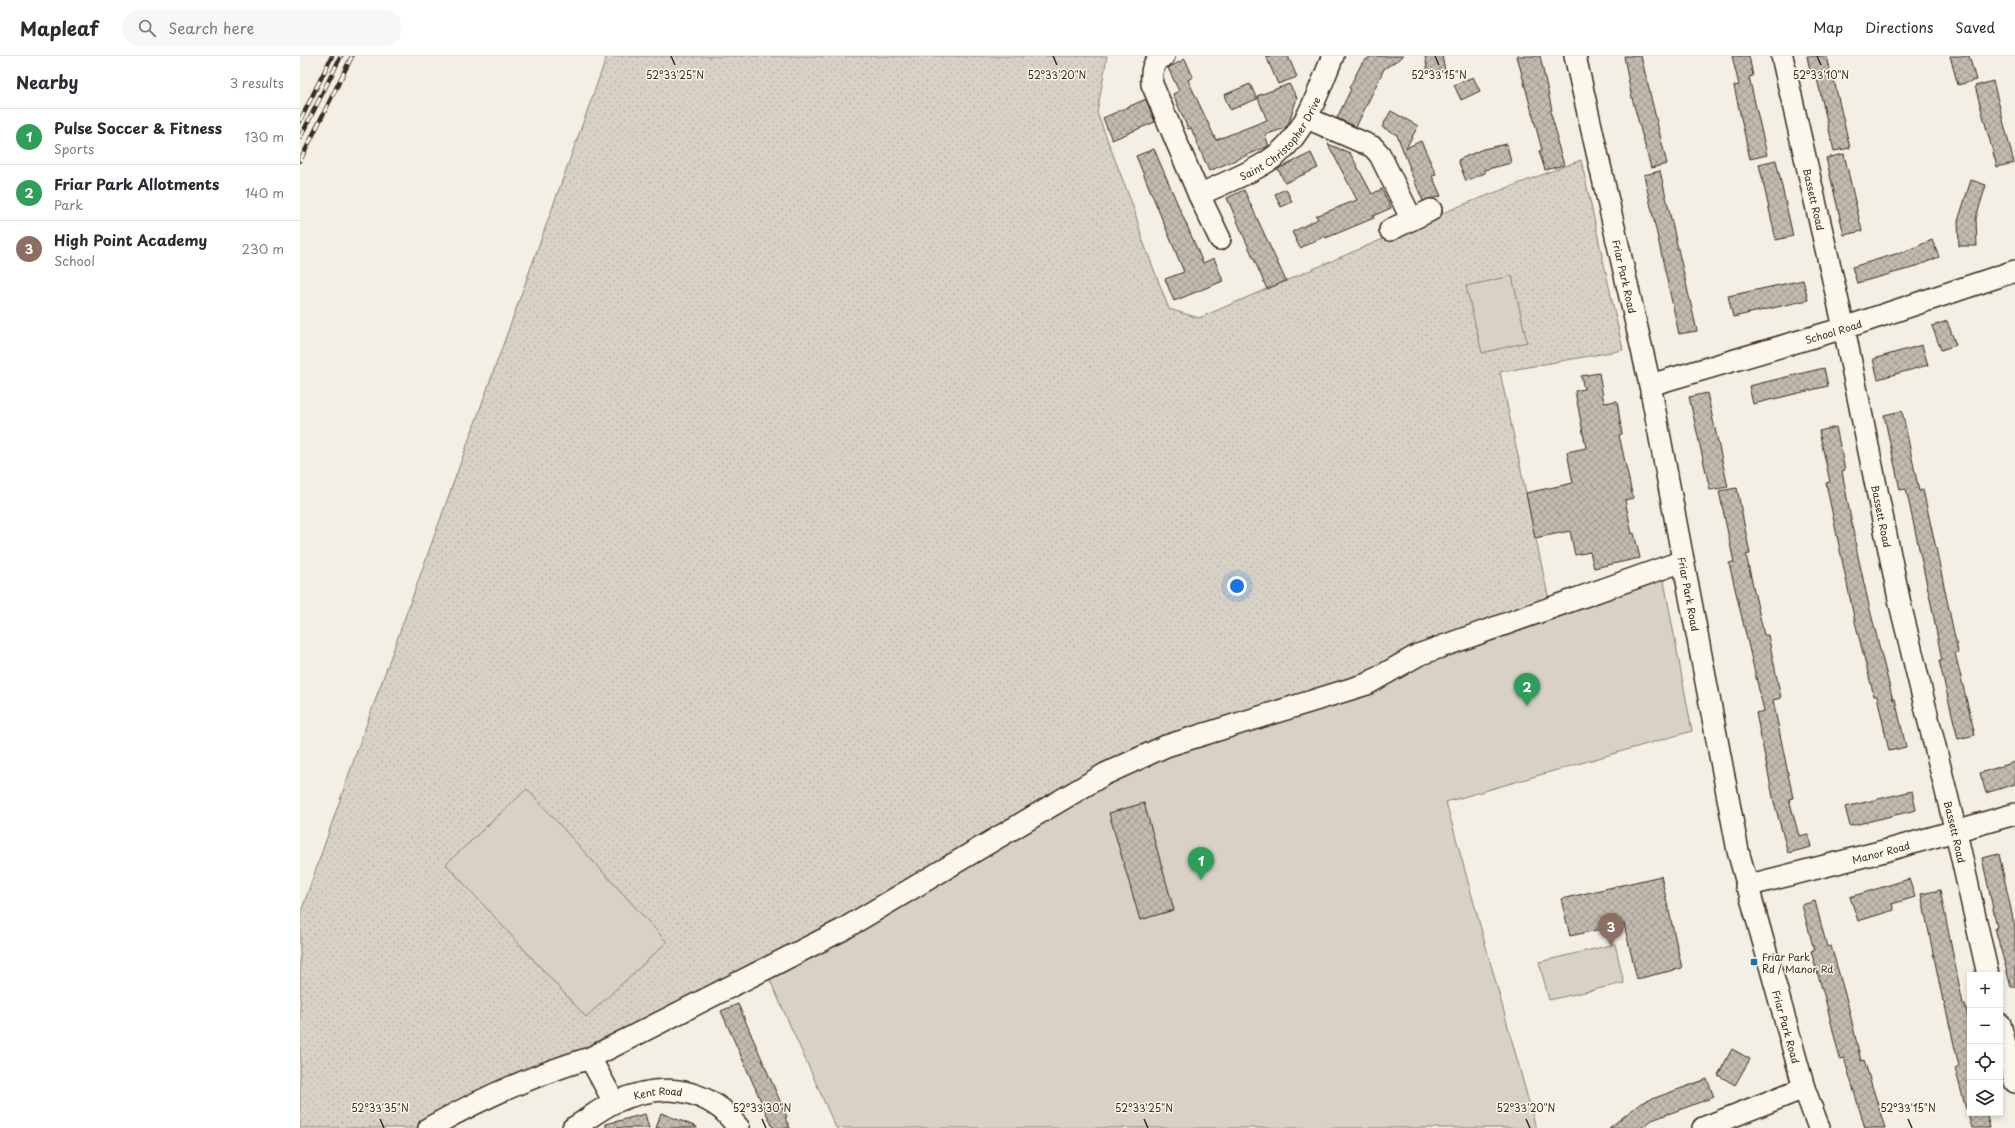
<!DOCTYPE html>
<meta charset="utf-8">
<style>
body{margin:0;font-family:"Playpen Sans",sans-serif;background:#f7f7f7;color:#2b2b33}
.controls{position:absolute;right:12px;bottom:12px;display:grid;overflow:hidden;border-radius:0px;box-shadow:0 2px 6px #0003}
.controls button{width:36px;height:36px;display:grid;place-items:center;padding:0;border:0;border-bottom:1px solid #e1e1e2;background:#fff;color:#2b2b33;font:20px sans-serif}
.you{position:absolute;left:937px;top:530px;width:14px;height:14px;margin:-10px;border:3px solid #fff;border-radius:50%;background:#1a73e8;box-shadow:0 0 0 6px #1a73e833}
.badge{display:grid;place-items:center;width:26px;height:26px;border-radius:50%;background:#b45309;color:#fff;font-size:13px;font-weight:700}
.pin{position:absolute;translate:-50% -33px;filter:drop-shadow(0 1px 2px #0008)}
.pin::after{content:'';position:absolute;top:21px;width:14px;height:12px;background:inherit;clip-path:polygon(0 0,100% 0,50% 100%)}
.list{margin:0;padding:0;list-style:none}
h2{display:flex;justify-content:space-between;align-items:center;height:52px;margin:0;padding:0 16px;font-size:17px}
h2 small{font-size:13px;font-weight:400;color:#7c7c81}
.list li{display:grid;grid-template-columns:26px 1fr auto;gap:12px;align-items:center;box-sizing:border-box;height:56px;padding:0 16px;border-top:1px solid #e1e1e2}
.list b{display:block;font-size:15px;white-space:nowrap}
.list p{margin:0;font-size:13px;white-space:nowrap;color:#7c7c81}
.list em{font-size:13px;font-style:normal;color:#7c7c81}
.icon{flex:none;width:22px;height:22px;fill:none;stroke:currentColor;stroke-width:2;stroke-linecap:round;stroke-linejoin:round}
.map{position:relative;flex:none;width:1715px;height:1072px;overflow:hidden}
header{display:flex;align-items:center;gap:24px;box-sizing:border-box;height:56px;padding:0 20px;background:#fff;border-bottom:1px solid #e1e1e2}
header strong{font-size:19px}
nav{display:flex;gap:22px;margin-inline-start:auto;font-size:14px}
.search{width:280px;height:36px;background:#f7f7f7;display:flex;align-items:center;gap:10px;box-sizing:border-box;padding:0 14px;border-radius:22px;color:#7c7c81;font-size:15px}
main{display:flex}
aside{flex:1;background:#fff}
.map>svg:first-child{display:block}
.grass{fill:url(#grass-dots);stroke:#8a7e72}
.garden{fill:#d8d1c6;stroke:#8a7e72}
.building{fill:url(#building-cross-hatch);stroke:#3b2a1e}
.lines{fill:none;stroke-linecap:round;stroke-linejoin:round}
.minor-casing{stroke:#3b2a1e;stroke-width:24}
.minor{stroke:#fbf7ec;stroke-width:21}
.rail-casing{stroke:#3b2a1e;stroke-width:4.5}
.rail{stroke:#fbf7ec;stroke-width:3;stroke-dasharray:9;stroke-linecap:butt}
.ticks{fill:none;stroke:#3b2a1e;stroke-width:1.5}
.poi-dot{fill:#1f6fb2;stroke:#fbf7ec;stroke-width:1.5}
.labels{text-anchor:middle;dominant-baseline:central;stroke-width:3;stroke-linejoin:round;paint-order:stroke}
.street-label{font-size:10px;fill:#3b2a1e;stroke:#fbf7ec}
.poi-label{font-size:10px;fill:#3b2a1e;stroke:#fbf7ec;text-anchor:start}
.ticks-label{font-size:10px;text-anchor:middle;fill:#3b2a1e;stroke:#fbf7ec;stroke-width:3;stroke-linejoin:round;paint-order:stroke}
</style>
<header>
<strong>Mapleaf</strong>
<div class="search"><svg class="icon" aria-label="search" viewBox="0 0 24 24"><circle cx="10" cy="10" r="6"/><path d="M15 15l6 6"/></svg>Search here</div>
<nav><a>Map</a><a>Directions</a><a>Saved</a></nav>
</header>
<main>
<aside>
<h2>Nearby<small>3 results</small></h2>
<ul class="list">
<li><span class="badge" style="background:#2e9e5b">1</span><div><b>Pulse Soccer &amp; Fitness</b><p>Sports</p></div><em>130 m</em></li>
<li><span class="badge" style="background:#2e9e5b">2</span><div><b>Friar Park Allotments</b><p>Park</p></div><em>140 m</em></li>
<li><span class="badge" style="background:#8d6e63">3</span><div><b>High Point Academy</b><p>School</p></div><em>230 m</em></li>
</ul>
</aside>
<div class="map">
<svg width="1715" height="1072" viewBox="0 0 1715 1072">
<defs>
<pattern id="grass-dots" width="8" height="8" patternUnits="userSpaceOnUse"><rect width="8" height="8" fill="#d8d1c6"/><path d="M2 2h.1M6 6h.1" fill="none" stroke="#bab4aa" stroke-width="1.8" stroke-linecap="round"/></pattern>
<pattern id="building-cross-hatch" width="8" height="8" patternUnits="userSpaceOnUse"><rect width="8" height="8" fill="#c3bbb0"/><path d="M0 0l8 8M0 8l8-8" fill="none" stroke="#a0988f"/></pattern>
</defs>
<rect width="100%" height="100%" fill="#f3efe4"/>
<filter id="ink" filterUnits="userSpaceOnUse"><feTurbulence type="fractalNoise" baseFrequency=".025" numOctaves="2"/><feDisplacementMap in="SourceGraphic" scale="8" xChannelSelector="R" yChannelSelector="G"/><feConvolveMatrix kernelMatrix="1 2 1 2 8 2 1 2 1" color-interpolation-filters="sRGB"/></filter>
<g filter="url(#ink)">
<polygon class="grass" points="307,0 807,0 797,57 834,153 843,185 869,253 899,262 1162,149 1281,104 1323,294 1200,316 1249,544 454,912 287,995 153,1050 115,1072 0,1072 0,859 58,692"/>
<g class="garden">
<polygon points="1212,220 1227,286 1182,297 1166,230"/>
<polygon points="1363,520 1392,675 1146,746 1236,1072 536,1072 469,922 809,720 1107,615"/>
<polygon points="227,733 367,886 286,961 146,808"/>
<polygon points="1315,888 1324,927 1249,944 1239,906"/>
</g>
<g class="building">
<polygon points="966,0 988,0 997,21 978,28"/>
<polygon points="1071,0 1103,0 1084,13 1056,71 1037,62 1051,33 1049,32 1062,7"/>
<polygon points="1125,0 1142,0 1145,14 1128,17"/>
<polygon points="1217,0 1240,0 1252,54 1250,55 1258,82 1256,82 1264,109 1245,114 1239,95 1242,94"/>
<polygon points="1324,0 1341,0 1367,108 1351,112 1331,38"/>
<polygon points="1432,0 1449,0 1453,20 1449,21 1467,99 1450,103 1434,30 1439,29"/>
<polygon points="1507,0 1526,0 1530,17 1532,16 1550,92 1534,95 1515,14 1510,15"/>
<polygon points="1650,0 1669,0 1676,24 1658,29"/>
<polygon points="885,3 893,21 888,24 916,84 967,64 957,40 989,28 997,42 988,69 985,72 965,79 969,90 909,115 891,72 888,73 873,38 879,35 868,12"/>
<polygon points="1173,21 1180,35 1161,44 1154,29"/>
<polygon points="1693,25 1714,107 1697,111 1675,30"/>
<polygon points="950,28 957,43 930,54 924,39"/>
<polygon points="846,43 855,66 812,84 803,62"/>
<polygon points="1091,55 1118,70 1106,92 1121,85 1136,118 1132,120 1141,140 1123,145 1109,112 1110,112 1097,79 1082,71"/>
<polygon points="1028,88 1050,97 1072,138 1082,133 1091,152 1073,160 1074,162 1026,182 1025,180 1000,192 992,176 1018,163 1016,160 1057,144"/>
<polygon points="1207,88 1211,107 1184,114 1185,117 1166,125 1158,104 1183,93"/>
<polygon points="854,93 903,207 914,202 923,225 874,245 865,223 884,216 836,100"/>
<polygon points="1011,97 1018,112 985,127 978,113"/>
<polygon points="1544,98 1562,175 1544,179 1526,102"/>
<polygon points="1476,104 1493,180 1476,184 1459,108"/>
<polygon points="1360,115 1397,275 1379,278 1344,119"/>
<polygon points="1671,124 1686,129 1676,162 1677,190 1659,190 1658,165"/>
<polygon points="986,133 992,146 981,151 975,138"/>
<polygon points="944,134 986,225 967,233 927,142"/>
<polygon points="1632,184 1639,201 1612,212 1557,227 1552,211 1606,195"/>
<polygon points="1503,224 1508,244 1433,261 1428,240"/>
<polygon points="1647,265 1656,289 1641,294 1632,270"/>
<polygon points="1622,289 1628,309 1578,323 1573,303"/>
<polygon points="1524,312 1528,330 1453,348 1449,330"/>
<polygon points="1299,317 1304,347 1317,345 1322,378 1319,379 1333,442 1325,444 1332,478 1334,477 1340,502 1294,512 1290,496 1275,499 1270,475 1235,482 1226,437 1273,427 1267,396 1286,392 1275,335 1284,333 1281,320"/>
<polygon points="1407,337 1428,431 1410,434 1389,341"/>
<polygon points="1602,355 1619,435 1623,434 1636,492 1658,596 1655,597 1675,679 1658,683 1639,605 1642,605 1632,552 1606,433 1600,434 1584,359"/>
<polygon points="1536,371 1545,414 1542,415 1557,496 1570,554 1593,644 1595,643 1606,691 1589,695 1577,640 1574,640 1555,566 1526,427 1530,426 1519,375"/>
<polygon points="1437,432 1450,498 1446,499 1464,579 1468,579 1481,642 1473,644 1493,742 1489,743 1499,780 1508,778 1511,791 1488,797 1474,746 1456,657 1464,655 1429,507 1434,506 1419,435"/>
<polygon points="1715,706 1715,728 1686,737 1680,717"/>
<polygon points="1612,735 1616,754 1550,770 1545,751"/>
<polygon points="844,747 874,854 840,864 809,757"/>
<polygon points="1699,798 1715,872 1715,931 1711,931 1695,872 1697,871 1682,802"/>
<polygon points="1361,820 1382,912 1337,923 1324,868 1270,880 1261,843"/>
<polygon points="1609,823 1615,841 1592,848 1594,854 1558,865 1550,841"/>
<polygon points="1640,834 1663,948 1665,948 1670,970 1670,1052 1666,1053 1655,1012 1659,1010 1644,945 1643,945 1621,838"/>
<polygon points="1515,845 1527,891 1531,890 1547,945 1561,1005 1564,1004 1585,1072 1565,1072 1544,1002 1540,1003 1526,946 1511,895 1514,894 1502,849"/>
<polygon points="438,948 487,1061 485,1062 490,1072 473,1072 421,955"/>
<polygon points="1432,993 1450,1003 1435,1029 1418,1019"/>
<polygon points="1407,1023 1414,1041 1352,1064 1341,1072 1309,1072 1341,1047"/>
<polygon points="361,1057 397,1071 397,1072 356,1072"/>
<polygon points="1668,1057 1686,1057 1690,1072 1672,1072"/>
<polygon points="345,1058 349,1072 306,1072 306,1068"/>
</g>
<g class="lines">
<defs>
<g id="minor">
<path id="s1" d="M864,0c-12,6 -13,15 -12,28l47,111c24,-12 63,-26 81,-43 28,-25 39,-63 53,-96"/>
<path id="s2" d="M1275,0l75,329 88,466 66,237 15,40"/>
<path id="s3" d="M1482,0l62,272 56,276 56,228 32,143"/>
<polyline points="1007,62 1073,91 1080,99 1111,162"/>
<polyline points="899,139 920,183"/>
<polyline points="1090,174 1131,154"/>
<path id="s4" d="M1350,329l194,-57 171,-57"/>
<path id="s5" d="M1446,830l142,-36 127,-36"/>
<polyline points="1700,968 1715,1026"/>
<polyline points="290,1002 542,874 805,718 866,690 1067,628 1118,599 1383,505"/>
<path d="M129,1072c51,-29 104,-53 161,-70l24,44"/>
<path id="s6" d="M273,1072c14,-8 28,-20 42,-26 37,-16 72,-18 105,6 7,5 13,14 19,20"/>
<polyline points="1403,1072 1504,1032"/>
</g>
</defs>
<use href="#minor" class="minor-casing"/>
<use href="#minor" class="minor"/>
<defs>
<g id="rail">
<polyline points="0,65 32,0"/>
<polyline points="0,82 41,0"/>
<polyline points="0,105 52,0"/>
</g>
</defs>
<use href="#rail" class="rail-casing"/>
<use href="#rail" class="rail"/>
</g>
</g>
<path class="ticks" d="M371,0l4,9M753,0l4,9M1135,0l4,9M1517,0l4,9M80,1063l4,9M462,1063l4,9M844,1063l4,9M1226,1063l4,9M1608,1063l4,9"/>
<rect class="poi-dot" x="1450" y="902" width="8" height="8" rx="2"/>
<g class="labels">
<g class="street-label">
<text stroke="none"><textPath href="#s1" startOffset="255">Saint Christopher Drive</textPath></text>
<text stroke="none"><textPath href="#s3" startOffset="147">Bassett Road</textPath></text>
<text stroke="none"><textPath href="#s2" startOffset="226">Friar Park Road</textPath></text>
<text stroke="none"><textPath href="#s4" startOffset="191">School Road</textPath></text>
<text stroke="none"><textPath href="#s3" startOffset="471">Bassett Road</textPath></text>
<text stroke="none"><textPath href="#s2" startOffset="550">Friar Park Road</textPath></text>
<text stroke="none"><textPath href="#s3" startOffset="795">Bassett Road</textPath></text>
<text stroke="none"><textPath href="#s5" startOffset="139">Manor Road</textPath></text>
<text stroke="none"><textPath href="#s2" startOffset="994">Friar Park Road</textPath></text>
<text stroke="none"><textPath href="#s6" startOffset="94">Kent Road</textPath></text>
</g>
<g class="poi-label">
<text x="1462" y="900">Friar Park<tspan x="1462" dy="12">Rd / Manor Rd</tspan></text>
</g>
</g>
<g class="ticks-label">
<text x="375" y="23">52°33'25"N</text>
<text x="757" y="23">52°33'20"N</text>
<text x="1139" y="23">52°33'15"N</text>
<text x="1521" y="23">52°33'10"N</text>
<text x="80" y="1056">52°33'35"N</text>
<text x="462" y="1056">52°33'30"N</text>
<text x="844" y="1056">52°33'25"N</text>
<text x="1226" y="1056">52°33'20"N</text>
<text x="1608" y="1056">52°33'15"N</text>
</g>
</svg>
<div class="controls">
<button>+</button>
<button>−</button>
<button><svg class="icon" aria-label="locate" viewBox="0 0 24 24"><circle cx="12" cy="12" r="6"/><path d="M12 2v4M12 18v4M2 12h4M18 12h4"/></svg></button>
<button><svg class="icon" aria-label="layers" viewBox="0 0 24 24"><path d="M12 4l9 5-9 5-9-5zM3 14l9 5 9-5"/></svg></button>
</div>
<div class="you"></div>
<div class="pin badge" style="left:901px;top:824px;background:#2e9e5b">1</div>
<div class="pin badge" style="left:1227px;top:650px;background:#2e9e5b">2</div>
<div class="pin badge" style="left:1311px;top:890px;background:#8d6e63">3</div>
</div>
</main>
